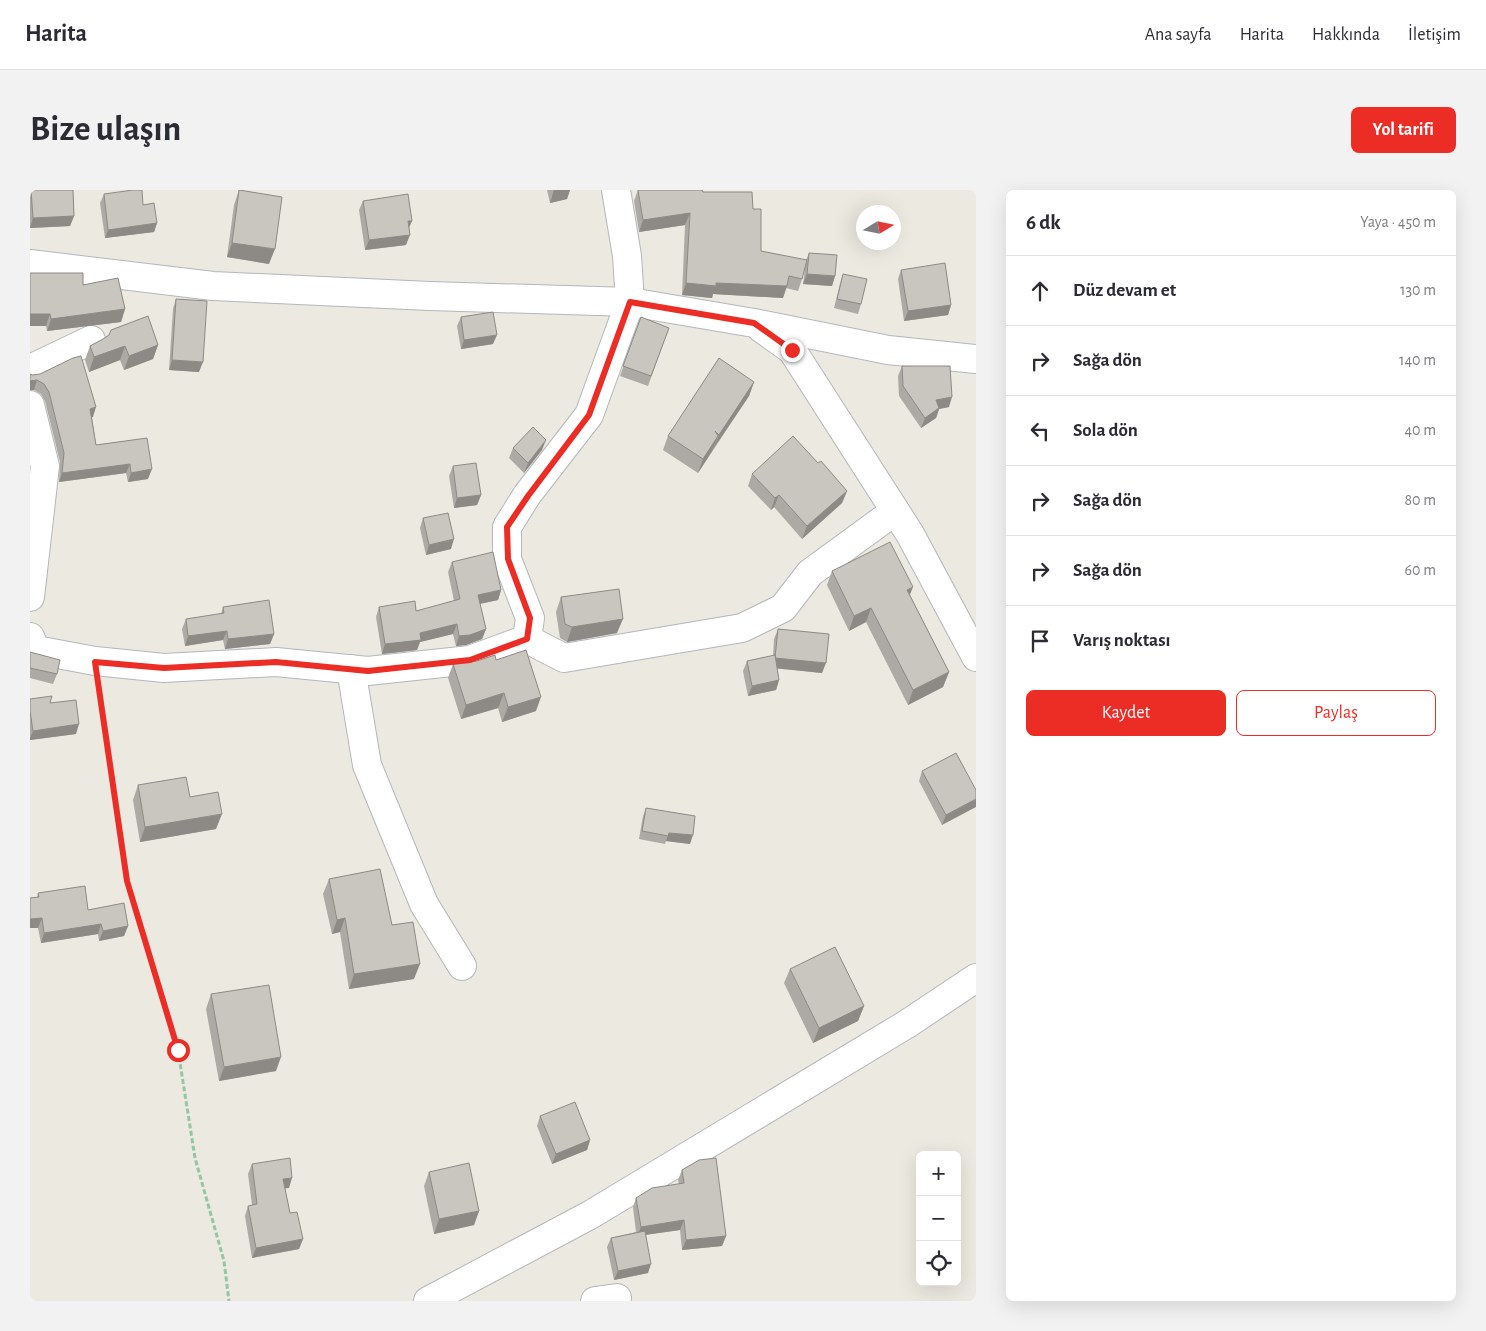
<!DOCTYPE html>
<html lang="tr">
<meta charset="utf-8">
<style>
body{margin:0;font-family:"Alegreya Sans",sans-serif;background:#f2f2f3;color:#2b2b33}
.controls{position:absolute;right:15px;bottom:15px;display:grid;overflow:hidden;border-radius:8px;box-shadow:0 5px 20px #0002}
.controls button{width:45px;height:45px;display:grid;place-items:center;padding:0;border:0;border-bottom:1px solid #e1e1e2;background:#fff;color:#2b2b33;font:25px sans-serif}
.compass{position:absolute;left:826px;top:15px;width:45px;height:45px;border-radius:50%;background:#fff;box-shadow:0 5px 20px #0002;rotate:80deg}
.stop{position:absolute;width:15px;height:15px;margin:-11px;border:4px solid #ec2d26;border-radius:50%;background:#fff}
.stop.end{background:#ec2d26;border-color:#fff;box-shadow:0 1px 5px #0008}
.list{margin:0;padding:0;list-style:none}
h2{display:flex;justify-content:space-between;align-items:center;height:65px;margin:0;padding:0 20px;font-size:21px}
h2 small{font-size:16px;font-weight:400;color:#7c7c81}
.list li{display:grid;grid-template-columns:32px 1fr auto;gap:15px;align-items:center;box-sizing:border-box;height:70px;padding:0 20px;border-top:1px solid #e1e1e2}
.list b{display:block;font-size:19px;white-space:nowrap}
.list em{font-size:16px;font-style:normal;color:#7c7c81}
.actions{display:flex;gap:10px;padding:15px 20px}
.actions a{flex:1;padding:11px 0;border:1px solid #ec2d26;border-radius:8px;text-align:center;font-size:18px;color:#ec2d26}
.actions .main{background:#ec2d26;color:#fff}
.icon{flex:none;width:28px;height:28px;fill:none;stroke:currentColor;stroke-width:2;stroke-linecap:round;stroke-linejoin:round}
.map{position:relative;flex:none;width:946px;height:1111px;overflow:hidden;border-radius:8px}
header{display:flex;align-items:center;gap:30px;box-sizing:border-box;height:70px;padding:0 25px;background:#fff;border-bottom:1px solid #e1e1e2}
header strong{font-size:24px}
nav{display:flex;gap:28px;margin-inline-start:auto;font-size:18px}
.intro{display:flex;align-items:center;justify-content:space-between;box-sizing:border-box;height:120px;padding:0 30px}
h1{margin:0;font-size:35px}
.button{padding:12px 22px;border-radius:8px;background:#ec2d26;color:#fff;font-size:18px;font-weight:700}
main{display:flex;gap:30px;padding:0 30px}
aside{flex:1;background:#fff;border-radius:8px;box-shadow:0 5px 20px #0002}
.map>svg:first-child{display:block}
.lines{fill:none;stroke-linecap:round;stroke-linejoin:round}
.minor-casing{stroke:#b3b7bb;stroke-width:30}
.path{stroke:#94c6a1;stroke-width:3;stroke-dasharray:5 2.5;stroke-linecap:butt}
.minor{stroke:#fff;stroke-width:28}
.wall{fill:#ada9a4}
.shaded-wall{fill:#8d8a86}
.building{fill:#c9c5bf;stroke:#8d8a86}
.route{stroke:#ec2d26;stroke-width:6}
</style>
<header>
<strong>Harita</strong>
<nav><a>Ana sayfa</a><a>Harita</a><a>Hakkında</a><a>İletişim</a></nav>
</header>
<div class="intro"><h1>Bize ulaşın</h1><a class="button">Yol tarifi</a></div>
<main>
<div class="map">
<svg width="946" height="1111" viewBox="0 0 946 1111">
<rect width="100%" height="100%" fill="#ece9e0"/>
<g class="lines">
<defs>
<g id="minor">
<polyline points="0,74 183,96 400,106 600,112 724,133 858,160 946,169"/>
<polyline points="731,138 762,160 880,344 946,467"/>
<polyline points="0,179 61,150"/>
<polyline points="0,215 15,276 0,407"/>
<polyline points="0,447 6,460 65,471 134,478 246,472 338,481 440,470 497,449 500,428 477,369 477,337 497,305 559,225 600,112 597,66 586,0"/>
<polyline points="497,449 534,468 712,438 753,418 780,383 865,321"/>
<polyline points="321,479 337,575 394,714 432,776"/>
<polyline points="398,1111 560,1025 877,834 946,788"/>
<polyline points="565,1111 587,1108"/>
</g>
</defs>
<use href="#minor" class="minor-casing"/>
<polyline class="path" points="68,494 97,691 148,860 165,968 194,1071 199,1111"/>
<use href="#minor" class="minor"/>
</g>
<g class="wall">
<polygon points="0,0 43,0 44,26 40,36 0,38"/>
<polygon points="209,0 239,74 197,67 204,15"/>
<polygon points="517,0 540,0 537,9 520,13"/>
<polygon points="608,0 673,2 723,19 731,61 776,70 779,63 805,86 802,96 773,94 775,78 772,89 768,101 756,98 753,108 683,104 682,108 652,105 655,35 609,42 604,11"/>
<polygon points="74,4 113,15 127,33 124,42 75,48 70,13"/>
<polygon points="333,11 379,39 376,55 335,60 329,20"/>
<polygon points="871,80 921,115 918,125 874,131 868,89"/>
<polygon points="0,83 53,95 95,119 91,132 17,141 16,136 0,136"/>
<polygon points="813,84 831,114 828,124 804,118 810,94"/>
<polygon points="146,109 169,182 139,180 143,119"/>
<polygon points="431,127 463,154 431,159 427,136"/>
<polygon points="611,127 639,138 618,196 590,186"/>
<polygon points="128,155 123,169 94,180 90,170 59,182 55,170 60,156"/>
<polygon points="872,176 919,217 909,219 906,228 891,238 869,206 868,186"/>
<polygon points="0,184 63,227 62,227 66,255 117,248 118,289 98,292 96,283 29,292 30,272 15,211 11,204 4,200 0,200"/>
<polygon points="724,192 719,206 668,283 633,260 638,246"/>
<polygon points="483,258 512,260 494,283 479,268"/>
<polygon points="423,276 451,305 447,315 424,318 419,286"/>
<polygon points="722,284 817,301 812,313 772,349 744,317 741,320 718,296"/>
<polygon points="393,328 421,359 396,365 390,338"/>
<polygon points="422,372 471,400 468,410 450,414 456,439 452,449 436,455 426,456 423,444 390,452 387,460 352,464 346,427 349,417 386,421 424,411 418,382"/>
<polygon points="802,381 880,405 919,482 913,497 878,515 836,432 819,441 797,395"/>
<polygon points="531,407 587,443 537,452 530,448 526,422"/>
<polygon points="193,417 244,444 240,454 195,459 193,450 155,456 152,439 156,429 191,424"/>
<polygon points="748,439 792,483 747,478 749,490 746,500 718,506 713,481 717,471 743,466 744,449"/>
<polygon points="0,462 27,484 23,494 0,488"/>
<polygon points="466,470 506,521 472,532 468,518 431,529 418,488 423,474"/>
<polygon points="0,509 20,513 46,544 0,550"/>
<polygon points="892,581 946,600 912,635 889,591"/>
<polygon points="108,595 160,607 186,639 110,652 103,610"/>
<polygon points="616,618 660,654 636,651 635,654 609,649 613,626"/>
<polygon points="299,689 362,735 384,789 319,799 310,742 302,744 293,704"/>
<polygon points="8,703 58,720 98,736 94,746 69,751 68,744 11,753 8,738 0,738 0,708 7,708"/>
<polygon points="760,779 834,816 828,831 783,853 754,793"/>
<polygon points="181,804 246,881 189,891 176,819"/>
<polygon points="510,926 560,950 557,960 522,974 507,936"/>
<polygon points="222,974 259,998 255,998 260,1023 273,1049 269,1059 222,1068 215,1026 218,1016 222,1015 218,984"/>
<polygon points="652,980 696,1046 692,1056 652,1060 650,1040 615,1045 618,1083 584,1090 577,1057 581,1048 606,1042 603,1017 606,1008 649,994 648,990"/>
<polygon points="399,982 449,1021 444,1035 404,1044 394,996"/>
</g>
<g class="shaded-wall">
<polygon points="524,0 540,0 537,9 520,13"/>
<polygon points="660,23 655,35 609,42 613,30"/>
<polygon points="44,26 40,36 0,38 3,28"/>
<polygon points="378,31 382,31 378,40"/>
<polygon points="127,33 124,42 75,48 78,40"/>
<polygon points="380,45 376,55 335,60 339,50"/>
<polygon points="202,53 245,59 239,74 197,67"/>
<polygon points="777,84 805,86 802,96 773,94"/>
<polygon points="656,93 686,93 757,96 753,108 683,104 682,108 652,105"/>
<polygon points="921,115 918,125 874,131 878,121"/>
<polygon points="95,119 91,132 17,141 21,129"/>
<polygon points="0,124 20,124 16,136 0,136"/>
<polygon points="467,145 463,154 431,159 434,150"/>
<polygon points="128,155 123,169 94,180 99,166"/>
<polygon points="95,156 90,170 59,182 64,167"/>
<polygon points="142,170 173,172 169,182 139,180"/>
<polygon points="7,190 4,200 0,200 0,191"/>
<polygon points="724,192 719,206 683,259 689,245"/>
<polygon points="922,207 919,217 909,219 906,228 891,238 895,228 906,210"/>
<polygon points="66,217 63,227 57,228 60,219"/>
<polygon points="688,246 682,261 668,283 673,269"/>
<polygon points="516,250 512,260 494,283 498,273"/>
<polygon points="100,274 96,283 29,292 32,283"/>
<polygon points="122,279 118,289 98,292 101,283"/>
<polygon points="817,301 812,313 772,349 777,336"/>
<polygon points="451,305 447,315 424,318 427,308"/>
<polygon points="749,305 744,317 741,320 745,308"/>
<polygon points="424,349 421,359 396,365 399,355"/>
<polygon points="883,397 877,412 877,400"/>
<polygon points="471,400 468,410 444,415 448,405"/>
<polygon points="841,418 836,432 819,441 824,426"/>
<polygon points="593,429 587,443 537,452 542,437"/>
<polygon points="427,434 423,444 390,452 387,460 352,464 355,454 390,443"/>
<polygon points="456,439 452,449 436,455 426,456 429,446"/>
<polygon points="197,441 193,450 155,456 158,446"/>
<polygon points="244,444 240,454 195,459 198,449"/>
<polygon points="745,468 796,473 792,483 742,478"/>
<polygon points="919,482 913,497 878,515 883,500"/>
<polygon points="749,490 746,500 718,506 722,496"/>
<polygon points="474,503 468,518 431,529 436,515"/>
<polygon points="511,507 506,521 472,532 478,517"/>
<polygon points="49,534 46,544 0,550 0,548 3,541"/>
<polygon points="946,609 946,617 912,635 916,625"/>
<polygon points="192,624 186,639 110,652 115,637"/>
<polygon points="639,643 663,645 660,654 636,651"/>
<polygon points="12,728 8,738 0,738 0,729"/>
<polygon points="315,728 310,742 302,744 307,730"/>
<polygon points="71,734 68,744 11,753 14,743"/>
<polygon points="98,736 94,746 69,751 73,741"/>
<polygon points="390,774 384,789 319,799 324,784"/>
<polygon points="834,816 828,831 783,853 789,838"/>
<polygon points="251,867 246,881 189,891 194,877"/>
<polygon points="560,950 557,960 522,974 526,964"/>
<polygon points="262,988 259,998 250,999 253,989"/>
<polygon points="449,1021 444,1035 404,1044 409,1029"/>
<polygon points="654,1030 650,1040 607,1046 611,1037"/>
<polygon points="696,1046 692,1056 652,1060 656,1050"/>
<polygon points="273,1049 269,1059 222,1068 226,1058"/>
<polygon points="621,1074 618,1083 584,1090 588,1081"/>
</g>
<g class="building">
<polygon points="1,0 43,0 44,26 3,28"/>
<polygon points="103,0 112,0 113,15 124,13 127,33 78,40 74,4"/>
<polygon points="209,0 252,7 245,59 202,53"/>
<polygon points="608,0 672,0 673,2 722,2 723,19 731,19 731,61 777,70 772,89 759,86 757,96 686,93 686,96 656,93 660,23 613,30"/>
<polygon points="378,4 382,31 378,31 380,45 339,50 333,11"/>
<polygon points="779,63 807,65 805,86 777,84"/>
<polygon points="915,73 921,115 878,121 871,80"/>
<polygon points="0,83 53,83 53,95 88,88 95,119 21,129 20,124 0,124"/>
<polygon points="813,84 837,89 831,114 807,109"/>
<polygon points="146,109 177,111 173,172 142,170"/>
<polygon points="463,122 467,145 434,150 431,127"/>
<polygon points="118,126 128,155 99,166 95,156 64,167 60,156 73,149 79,145 81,140"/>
<polygon points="611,127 639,138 621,186 593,176"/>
<polygon points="51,166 66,217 60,219 66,255 117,248 122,279 101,283 100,274 32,283 34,263 19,202 14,194 7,190 0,191 0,184 2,185 10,184 43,168"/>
<polygon points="689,168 724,192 689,245 685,241 688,246 673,269 638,246"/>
<polygon points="872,176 920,176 922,207 906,210 909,218 895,228 873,196"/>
<polygon points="503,237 516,250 498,273 483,258"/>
<polygon points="763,246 788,273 791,271 817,301 777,336 749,305 745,308 722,284"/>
<polygon points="446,273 451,305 427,308 423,276"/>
<polygon points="418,323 424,349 399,355 393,328"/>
<polygon points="860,352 883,397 877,400 919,482 883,500 841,418 824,426 802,381"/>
<polygon points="463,362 471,400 448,405 456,439 440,445 429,446 427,434 390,443 391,450 355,454 349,417 385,411 386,421 430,409 422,372"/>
<polygon points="589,399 593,429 542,437 535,434 531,407"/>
<polygon points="239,410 244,444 198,449 197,441 158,446 156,429 194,423 193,417"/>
<polygon points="748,439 799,444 796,473 745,468"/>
<polygon points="496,460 511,507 478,517 474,503 436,515 423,474 447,471 465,465 466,470"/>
<polygon points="0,462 30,470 27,484 0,478"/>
<polygon points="745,465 749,490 722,496 717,471"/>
<polygon points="22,506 20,513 46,510 49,534 3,541 0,521 0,509"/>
<polygon points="926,563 946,600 946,609 916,625 892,581"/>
<polygon points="156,587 160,607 188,602 192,624 115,637 108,595"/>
<polygon points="616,618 665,626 663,645 639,643 638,646 612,641"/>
<polygon points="350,679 362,735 383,732 390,774 324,784 315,728 307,730 299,689"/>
<polygon points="55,696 58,720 94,713 98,736 73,741 71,734 14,743 12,728 0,729 0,708 9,707 8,703"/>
<polygon points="805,757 834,816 789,838 760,779"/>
<polygon points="239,795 251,867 194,877 181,804"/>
<polygon points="545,912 560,950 526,964 510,926"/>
<polygon points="260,968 262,988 253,989 260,1023 267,1022 273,1049 226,1058 218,1016 227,1014 222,974"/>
<polygon points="686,968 696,1046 656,1050 654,1030 611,1037 606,1008 622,998 654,993 652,980 669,970"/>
<polygon points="439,973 449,1021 409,1029 399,982"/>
<polygon points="615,1041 621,1074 588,1081 581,1048"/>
</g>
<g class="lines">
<polyline class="route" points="148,860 97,691 65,472 134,478 246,472 338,481 440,470 497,449 500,428 478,369 477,337 498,306 559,225 600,112 724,133 762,160"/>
</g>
</svg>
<div class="controls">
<button>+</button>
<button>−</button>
<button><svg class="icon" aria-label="locate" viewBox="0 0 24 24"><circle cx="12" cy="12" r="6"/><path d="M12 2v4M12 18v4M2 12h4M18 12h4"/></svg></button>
</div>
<svg class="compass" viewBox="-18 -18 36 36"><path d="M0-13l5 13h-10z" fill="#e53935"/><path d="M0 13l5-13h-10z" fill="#7c7c81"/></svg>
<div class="stop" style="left:148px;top:860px"></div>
<div class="stop end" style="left:762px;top:160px"></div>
</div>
<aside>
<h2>6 dk<small>Yaya · 450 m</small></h2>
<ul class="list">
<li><svg class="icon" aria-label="ahead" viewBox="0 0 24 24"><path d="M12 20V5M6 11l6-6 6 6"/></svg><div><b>Düz devam et</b></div><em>130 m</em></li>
<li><svg class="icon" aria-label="right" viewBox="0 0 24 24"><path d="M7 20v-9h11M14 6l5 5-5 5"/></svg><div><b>Sağa dön</b></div><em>140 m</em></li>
<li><svg class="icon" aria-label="left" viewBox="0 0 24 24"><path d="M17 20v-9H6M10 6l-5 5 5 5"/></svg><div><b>Sola dön</b></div><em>40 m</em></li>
<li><svg class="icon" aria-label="right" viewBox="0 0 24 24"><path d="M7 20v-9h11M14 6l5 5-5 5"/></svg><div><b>Sağa dön</b></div><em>80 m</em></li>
<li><svg class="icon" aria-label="right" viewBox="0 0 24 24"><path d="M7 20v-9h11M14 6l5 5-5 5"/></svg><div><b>Sağa dön</b></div><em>60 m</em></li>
<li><svg class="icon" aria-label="arrive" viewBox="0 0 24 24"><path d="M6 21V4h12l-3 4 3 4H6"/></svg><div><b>Varış noktası</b></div></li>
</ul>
<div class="actions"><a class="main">Kaydet</a><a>Paylaş</a></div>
</aside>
</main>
